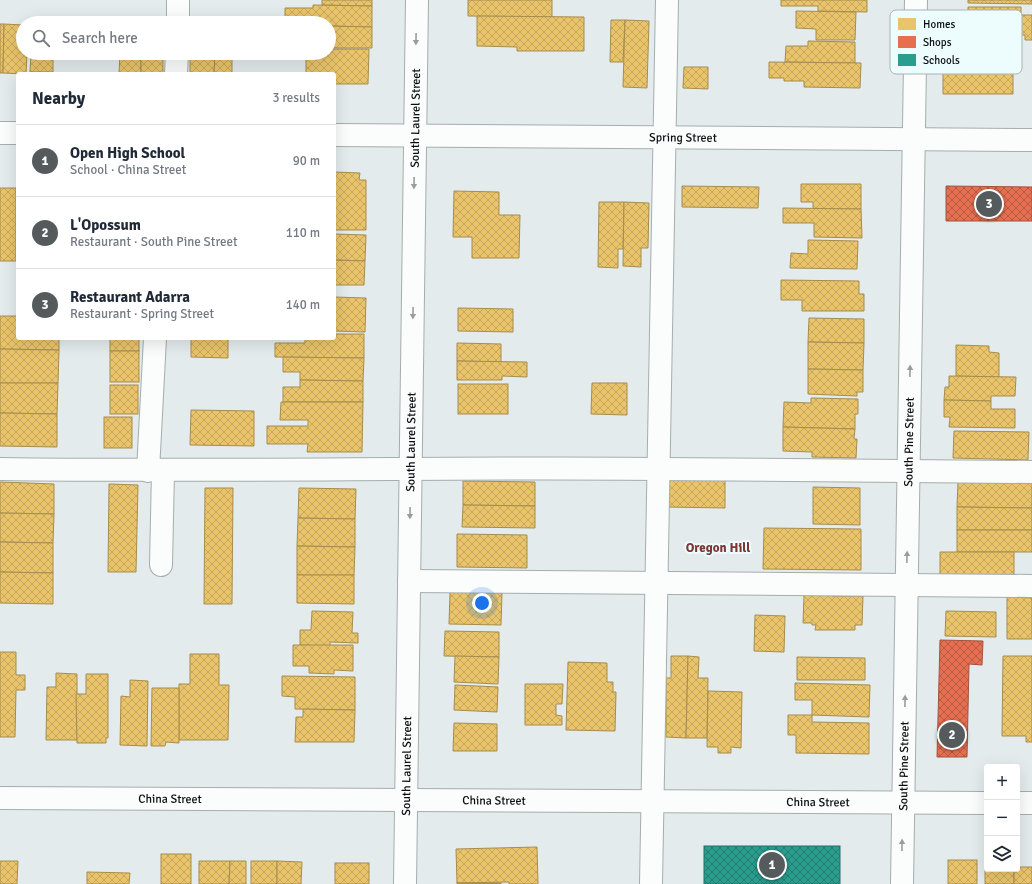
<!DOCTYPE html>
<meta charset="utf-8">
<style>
body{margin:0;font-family:Signika,sans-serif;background:#f2f2f3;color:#1f2937}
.controls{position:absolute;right:12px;bottom:12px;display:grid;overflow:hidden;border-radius:4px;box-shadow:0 4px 16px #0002}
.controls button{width:36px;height:36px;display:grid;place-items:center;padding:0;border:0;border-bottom:1px solid #e0e1e3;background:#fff;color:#1f2937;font:20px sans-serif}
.you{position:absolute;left:482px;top:603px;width:14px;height:14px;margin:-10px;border:3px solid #fff;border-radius:50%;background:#1a73e8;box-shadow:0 0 0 6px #1a73e833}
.badge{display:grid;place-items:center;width:26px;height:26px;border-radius:50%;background:#555b5c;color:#fff;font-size:13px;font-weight:700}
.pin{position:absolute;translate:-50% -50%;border:2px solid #fff;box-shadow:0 1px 4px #0006}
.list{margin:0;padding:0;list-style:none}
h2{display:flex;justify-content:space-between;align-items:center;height:52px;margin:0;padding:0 16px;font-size:17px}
h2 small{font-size:13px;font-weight:400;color:#747a83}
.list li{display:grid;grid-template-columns:26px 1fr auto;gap:12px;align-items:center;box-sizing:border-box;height:72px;padding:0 16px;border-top:1px solid #e0e1e3}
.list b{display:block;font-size:15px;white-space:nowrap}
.list p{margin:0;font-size:13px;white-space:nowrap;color:#747a83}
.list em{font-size:13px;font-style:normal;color:#747a83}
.icon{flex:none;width:22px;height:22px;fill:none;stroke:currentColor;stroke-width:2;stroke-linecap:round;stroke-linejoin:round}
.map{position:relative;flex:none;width:1032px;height:884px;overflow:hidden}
.search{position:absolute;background:#fff;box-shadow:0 4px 16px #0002;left:16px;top:16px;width:320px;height:44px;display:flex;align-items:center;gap:10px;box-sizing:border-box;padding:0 14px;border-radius:22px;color:#747a83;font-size:15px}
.panel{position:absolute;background:#fff;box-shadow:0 4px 16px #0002;left:16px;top:72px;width:320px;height:268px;border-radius:4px}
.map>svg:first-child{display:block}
.homes{fill:url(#homes-cross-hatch);stroke:#a68d4f}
.shops{fill:url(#shops-cross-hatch);stroke:#a4523d}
.schools{fill:url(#schools-cross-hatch);stroke:#207269}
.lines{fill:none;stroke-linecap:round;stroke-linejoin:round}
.minor-casing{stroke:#a6adad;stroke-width:24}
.minor{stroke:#fbfcfc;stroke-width:22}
.oneway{fill:#9a9d9d}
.labels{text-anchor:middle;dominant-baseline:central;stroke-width:4;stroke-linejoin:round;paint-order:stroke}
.street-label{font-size:12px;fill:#090e0f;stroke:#edfcfd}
.neighbourhood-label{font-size:13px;font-weight:bold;fill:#7d3634;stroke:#edfcfd}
.key{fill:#edfcfd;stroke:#a9b5b6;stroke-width:1}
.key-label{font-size:11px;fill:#090e0f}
</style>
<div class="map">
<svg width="1032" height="884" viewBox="0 0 1032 884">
<defs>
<pattern id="homes-cross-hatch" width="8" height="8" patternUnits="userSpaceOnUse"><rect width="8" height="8" fill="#e9c46a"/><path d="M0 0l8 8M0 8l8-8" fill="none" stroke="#c6a75b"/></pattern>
<pattern id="shops-cross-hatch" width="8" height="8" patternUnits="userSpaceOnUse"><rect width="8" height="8" fill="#e76f51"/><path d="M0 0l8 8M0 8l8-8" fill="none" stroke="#b95a42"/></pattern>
<pattern id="schools-cross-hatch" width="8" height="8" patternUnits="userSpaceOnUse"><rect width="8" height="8" fill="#2a9d8f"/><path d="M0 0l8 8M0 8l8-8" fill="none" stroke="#227e73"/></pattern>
</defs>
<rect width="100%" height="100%" fill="#e3ebec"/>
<g class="homes">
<polygon points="322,0 372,0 372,6 322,5"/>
<polygon points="468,0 552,0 552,17 468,16"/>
<polygon points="781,0 867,0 867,12 818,11 818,6 781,6"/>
<polygon points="968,0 1032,0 1032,4 968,3"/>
<polygon points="313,5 372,6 372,27 329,26 329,23 285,23 285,8 313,8"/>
<polygon points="968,7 1021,7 1021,15 1032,15 1032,40 1025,40 1025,35 968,35"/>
<polygon points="796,11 856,12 855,40 816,40 816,29 796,28"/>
<polygon points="477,16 584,17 584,51 517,51 517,47 477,46"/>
<polygon points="611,20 625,20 623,62 610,62"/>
<polygon points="625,20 649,21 647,88 623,87"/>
<rect x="120" y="22" width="21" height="1"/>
<polygon points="0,24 4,24 3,73 0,73"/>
<polygon points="4,24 23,25 23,53 27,53 26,74 3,73"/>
<polygon points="329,26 372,27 372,48 329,48"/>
<polygon points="965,37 1013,37 1013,94 943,94 943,65 965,65"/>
<polygon points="808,41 855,42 855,63 785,62 786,46 808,46"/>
<polygon points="329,49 369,49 368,84 334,84 334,74 306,74 306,53 329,53"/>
<polygon points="31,53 53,53 53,72 30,72"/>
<polygon points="120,53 141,53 141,74 119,74"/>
<rect x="141" y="53" width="22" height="21"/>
<polygon points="190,53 215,53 214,74 190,74"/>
<polygon points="215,53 232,53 232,74 214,74"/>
<polygon points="769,62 861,63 860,88 804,87 804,81 784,81 784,78 769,78"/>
<polygon points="684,67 708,67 708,89 683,88"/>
<polygon points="334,172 360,173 359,180 366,180 366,230 334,230"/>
<polygon points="801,184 861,184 861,209 813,209 813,202 801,202"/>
<polygon points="682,186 759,187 758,208 682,207"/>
<rect x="0" y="188" width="16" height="73"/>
<polygon points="454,191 499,192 499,215 520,215 519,258 472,258 472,237 453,237"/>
<polygon points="599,202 624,202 623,249 618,249 618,268 598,267"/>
<polygon points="624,202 649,203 648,248 641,248 641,267 623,266"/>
<polygon points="783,208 861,209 862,238 814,237 814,223 783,223"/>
<polygon points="334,234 366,235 365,261 334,260"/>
<polygon points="808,240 858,241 857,269 790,268 791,253 808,254"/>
<polygon points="334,260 365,261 364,285 334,285"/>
<polygon points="781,280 859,281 859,294 864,294 864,311 802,311 802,300 781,300"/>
<polygon points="334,297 366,298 365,332 334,331"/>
<polygon points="458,308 513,309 513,332 458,331"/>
<polygon points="0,316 18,316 18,338 59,338 59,350 0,349"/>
<polygon points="809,318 864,319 864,343 808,342"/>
<polygon points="334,334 364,334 364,358 275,357 275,343 305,343 305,338 334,338"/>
<rect x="110" y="338" width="29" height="13"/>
<polygon points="191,338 228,338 228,358 191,357"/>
<polygon points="808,342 864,343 863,370 808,369"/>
<polygon points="457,343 501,344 501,362 457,361"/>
<polygon points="956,345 989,346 989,352 999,353 999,377 956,376"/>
<polygon points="0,349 59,350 58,383 0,383"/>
<rect x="110" y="351" width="29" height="31"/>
<polygon points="283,357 364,358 363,381 300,380 300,372 283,372"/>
<polygon points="457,361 527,362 527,377 502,376 502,380 457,380"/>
<polygon points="808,369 863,370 863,392 857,392 857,396 808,394"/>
<polygon points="949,376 1016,377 1015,396 991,396 991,401 944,400 945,387 949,387"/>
<polygon points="300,380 363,381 363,402 283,402 283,387 300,387"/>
<polygon points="0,383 58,383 57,414 0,413"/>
<polygon points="592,383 627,383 627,415 591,414"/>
<rect x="458" y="384" width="50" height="30"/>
<rect x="110" y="385" width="28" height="29"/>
<polygon points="811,398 858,399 858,414 855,414 855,429 783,427 784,402 811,403"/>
<polygon points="944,400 991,401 991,409 1015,409 1015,428 949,427 950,417 944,417"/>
<polygon points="281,402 363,402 362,452 307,452 308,444 267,444 267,426 308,426 308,420 280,420"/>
<polygon points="191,410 254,411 254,446 190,445"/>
<polygon points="0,413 57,414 57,447 0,446"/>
<rect x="104" y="417" width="28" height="31"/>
<polygon points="783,427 855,429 854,439 857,439 856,458 812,457 812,452 783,451"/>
<polygon points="954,431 1029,432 1028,460 953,458"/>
<polygon points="666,480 725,480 725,508 666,507"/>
<polygon points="463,481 535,482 535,506 463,505"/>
<polygon points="0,482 54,484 54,514 0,513"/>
<polygon points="958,482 1032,483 1032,508 957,507"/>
<polygon points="109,484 138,485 136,572 108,572"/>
<polygon points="813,487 860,488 860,525 813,524"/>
<polygon points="205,488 233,488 232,604 204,604"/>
<polygon points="299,488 356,489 355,519 298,518"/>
<polygon points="463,505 535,506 535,528 462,527"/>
<polygon points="957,507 1032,508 1032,530 957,530"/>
<polygon points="0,513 54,514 53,543 0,542"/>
<polygon points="298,518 355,519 355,547 297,546"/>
<polygon points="764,528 861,529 861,570 763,569"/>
<rect x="957" y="530" width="75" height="22"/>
<polygon points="457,534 527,535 527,568 457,567"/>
<polygon points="0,542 53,543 53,573 0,572"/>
<polygon points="297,546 355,547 354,575 297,575"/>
<polygon points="940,552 1014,552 1014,576 940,575"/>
<polygon points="0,572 53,573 53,604 0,603"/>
<polygon points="297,575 354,575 354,604 297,603"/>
<polygon points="450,592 502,593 501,625 449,624"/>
<polygon points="813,593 832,593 832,596 863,596 862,625 855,625 855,630 815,630 816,625 812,625 812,623 803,623 804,595 813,596"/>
<polygon points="1007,597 1032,598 1032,639 1007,639"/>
<polygon points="312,611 353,612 352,633 358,633 358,643 330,642 330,646 300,645 300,630 311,630"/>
<polygon points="946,611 996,612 996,637 945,636"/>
<polygon points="755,615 785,616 784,652 754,651"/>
<polygon points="445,631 499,632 499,657 444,656"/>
<polygon points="293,645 353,645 353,671 334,670 334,674 309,673 309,666 293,666"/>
<polygon points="0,652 16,652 16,675 25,675 25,690 16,690 15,737 0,737"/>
<polygon points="190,654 219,654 219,685 229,685 228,740 179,740 179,684 190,684"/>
<polygon points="455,656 499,657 498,684 454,682"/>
<polygon points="671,656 688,656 686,738 666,737 666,678 671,678"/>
<polygon points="688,656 699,657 698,678 708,678 707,738 686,738"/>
<polygon points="1003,656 1032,656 1032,742 1026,742 1026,736 1002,736"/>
<polygon points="797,657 865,658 865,680 797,680"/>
<polygon points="568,662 607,663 607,682 613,682 613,692 616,692 615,731 566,730"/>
<polygon points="56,673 77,674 77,740 46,740 47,687 56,687"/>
<polygon points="86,674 108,674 108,738 106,738 106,743 77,743 76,694 86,694"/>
<polygon points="282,676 355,677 355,710 295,709 295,697 282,696"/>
<polygon points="130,680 148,681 147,746 120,745 121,696 130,697"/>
<polygon points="795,683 870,685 869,717 812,715 812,700 795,700"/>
<polygon points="525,684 563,684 562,704 556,704 556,715 562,716 562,725 525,725"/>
<polygon points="455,685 498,687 497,712 454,710"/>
<polygon points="152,688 179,688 179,743 166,742 165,746 151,746"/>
<polygon points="708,691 742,692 741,748 731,747 731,753 718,753 718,747 707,747"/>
<polygon points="303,709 355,710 354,742 295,742 296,717 303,717"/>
<polygon points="788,715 812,715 812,722 869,723 869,754 796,753 796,735 788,735"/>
<polygon points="454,723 497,724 497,751 453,751"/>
<polygon points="537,847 538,884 509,884 509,882 457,883 456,849"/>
<rect x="161" y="854" width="30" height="30"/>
<rect x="948" y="860" width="29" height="24"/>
<polygon points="0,861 18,861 17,884 0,884"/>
<polygon points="199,861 230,861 229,884 199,884"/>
<polygon points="230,861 246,861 246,884 229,884"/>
<rect x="251" y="861" width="26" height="23"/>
<polygon points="277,861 302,862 301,884 277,884"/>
<polygon points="985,861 987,861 987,869 1014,869 1014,884 985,884"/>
<rect x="335" y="863" width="34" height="21"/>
<polygon points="1017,867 1032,867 1032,884 1014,884 1014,869 1017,869"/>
<polygon points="87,872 130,873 129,884 87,884"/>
<rect x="457" y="883" width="44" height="1"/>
</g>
<g class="shops">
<polygon points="946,186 1032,187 1032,221 946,221"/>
<polygon points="940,640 983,641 982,665 969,664 967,757 937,757"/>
</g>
<rect class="schools" x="704" y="846" width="136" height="38"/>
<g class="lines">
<defs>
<g id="minor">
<polyline points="178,23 178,0"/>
<polyline points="176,74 177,53"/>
<polyline points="0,133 18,133"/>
<path id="s1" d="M334,135l698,5"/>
<path d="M0,469c220,3 439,-2 659,0 124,0 248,3 373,3"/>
<polyline points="148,471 155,338"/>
<polyline points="161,565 163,471"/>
<polyline points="409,581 1032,586"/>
<path id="s2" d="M0,798l987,5"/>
<polyline points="1017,803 1032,803"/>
<path id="s3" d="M405,884l12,-884"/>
<polyline points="651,884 667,0"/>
<path id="s4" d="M902,884l14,-884"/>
</g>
</defs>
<use href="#minor" class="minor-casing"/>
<use href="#minor" class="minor"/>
</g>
<defs><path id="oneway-solid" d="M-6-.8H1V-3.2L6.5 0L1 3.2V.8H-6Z"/></defs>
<g class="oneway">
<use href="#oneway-solid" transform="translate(416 39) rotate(91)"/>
<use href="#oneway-solid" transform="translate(414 183) rotate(91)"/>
<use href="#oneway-solid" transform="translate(413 313) rotate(91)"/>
<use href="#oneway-solid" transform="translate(910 371) rotate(-89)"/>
<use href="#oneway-solid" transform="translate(410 513) rotate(91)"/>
<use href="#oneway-solid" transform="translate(907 557) rotate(-89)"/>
<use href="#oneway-solid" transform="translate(905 701) rotate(-89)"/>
<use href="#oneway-solid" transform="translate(902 845) rotate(-89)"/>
</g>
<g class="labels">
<g class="street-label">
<text stroke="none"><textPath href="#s3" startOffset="766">South Laurel Street</textPath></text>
<text stroke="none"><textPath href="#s1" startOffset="349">Spring Street</textPath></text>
<text stroke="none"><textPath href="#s3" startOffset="442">South Laurel Street</textPath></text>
<text stroke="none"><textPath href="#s4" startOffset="442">South Pine Street</textPath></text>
<text stroke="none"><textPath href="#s3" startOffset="118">South Laurel Street</textPath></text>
<text stroke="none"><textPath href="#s4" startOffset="118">South Pine Street</textPath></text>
<text stroke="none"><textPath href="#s2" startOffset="170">China Street</textPath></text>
<text stroke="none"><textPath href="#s2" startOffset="494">China Street</textPath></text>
<text stroke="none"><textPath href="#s2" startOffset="818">China Street</textPath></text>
</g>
<g class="neighbourhood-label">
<text x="718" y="548">Oregon Hill</text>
</g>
</g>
<rect x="890" y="10" width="132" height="64" rx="6" class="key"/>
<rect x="898" y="18" width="18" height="12" fill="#e9c46a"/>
<rect x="898" y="36" width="18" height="12" fill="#e76f51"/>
<rect x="898" y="54" width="18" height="12" fill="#2a9d8f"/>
<g class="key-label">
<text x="923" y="28">Homes</text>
<text x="923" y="46">Shops</text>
<text x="923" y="64">Schools</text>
</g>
</svg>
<div class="controls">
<button>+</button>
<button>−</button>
<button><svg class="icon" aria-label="layers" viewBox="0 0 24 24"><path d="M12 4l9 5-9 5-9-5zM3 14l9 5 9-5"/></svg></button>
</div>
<div class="you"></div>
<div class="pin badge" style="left:772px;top:865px">1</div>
<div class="pin badge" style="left:952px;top:735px">2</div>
<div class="pin badge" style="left:989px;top:204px">3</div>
<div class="search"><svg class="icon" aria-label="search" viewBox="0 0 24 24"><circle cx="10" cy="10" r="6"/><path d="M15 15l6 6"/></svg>Search here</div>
<section class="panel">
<h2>Nearby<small>3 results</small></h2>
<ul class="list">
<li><span class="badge">1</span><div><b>Open High School</b><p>School · China Street</p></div><em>90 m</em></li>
<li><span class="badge">2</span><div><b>L'Opossum</b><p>Restaurant · South Pine Street</p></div><em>110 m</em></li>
<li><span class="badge">3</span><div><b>Restaurant Adarra</b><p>Restaurant · Spring Street</p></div><em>140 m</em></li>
</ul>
</section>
</div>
